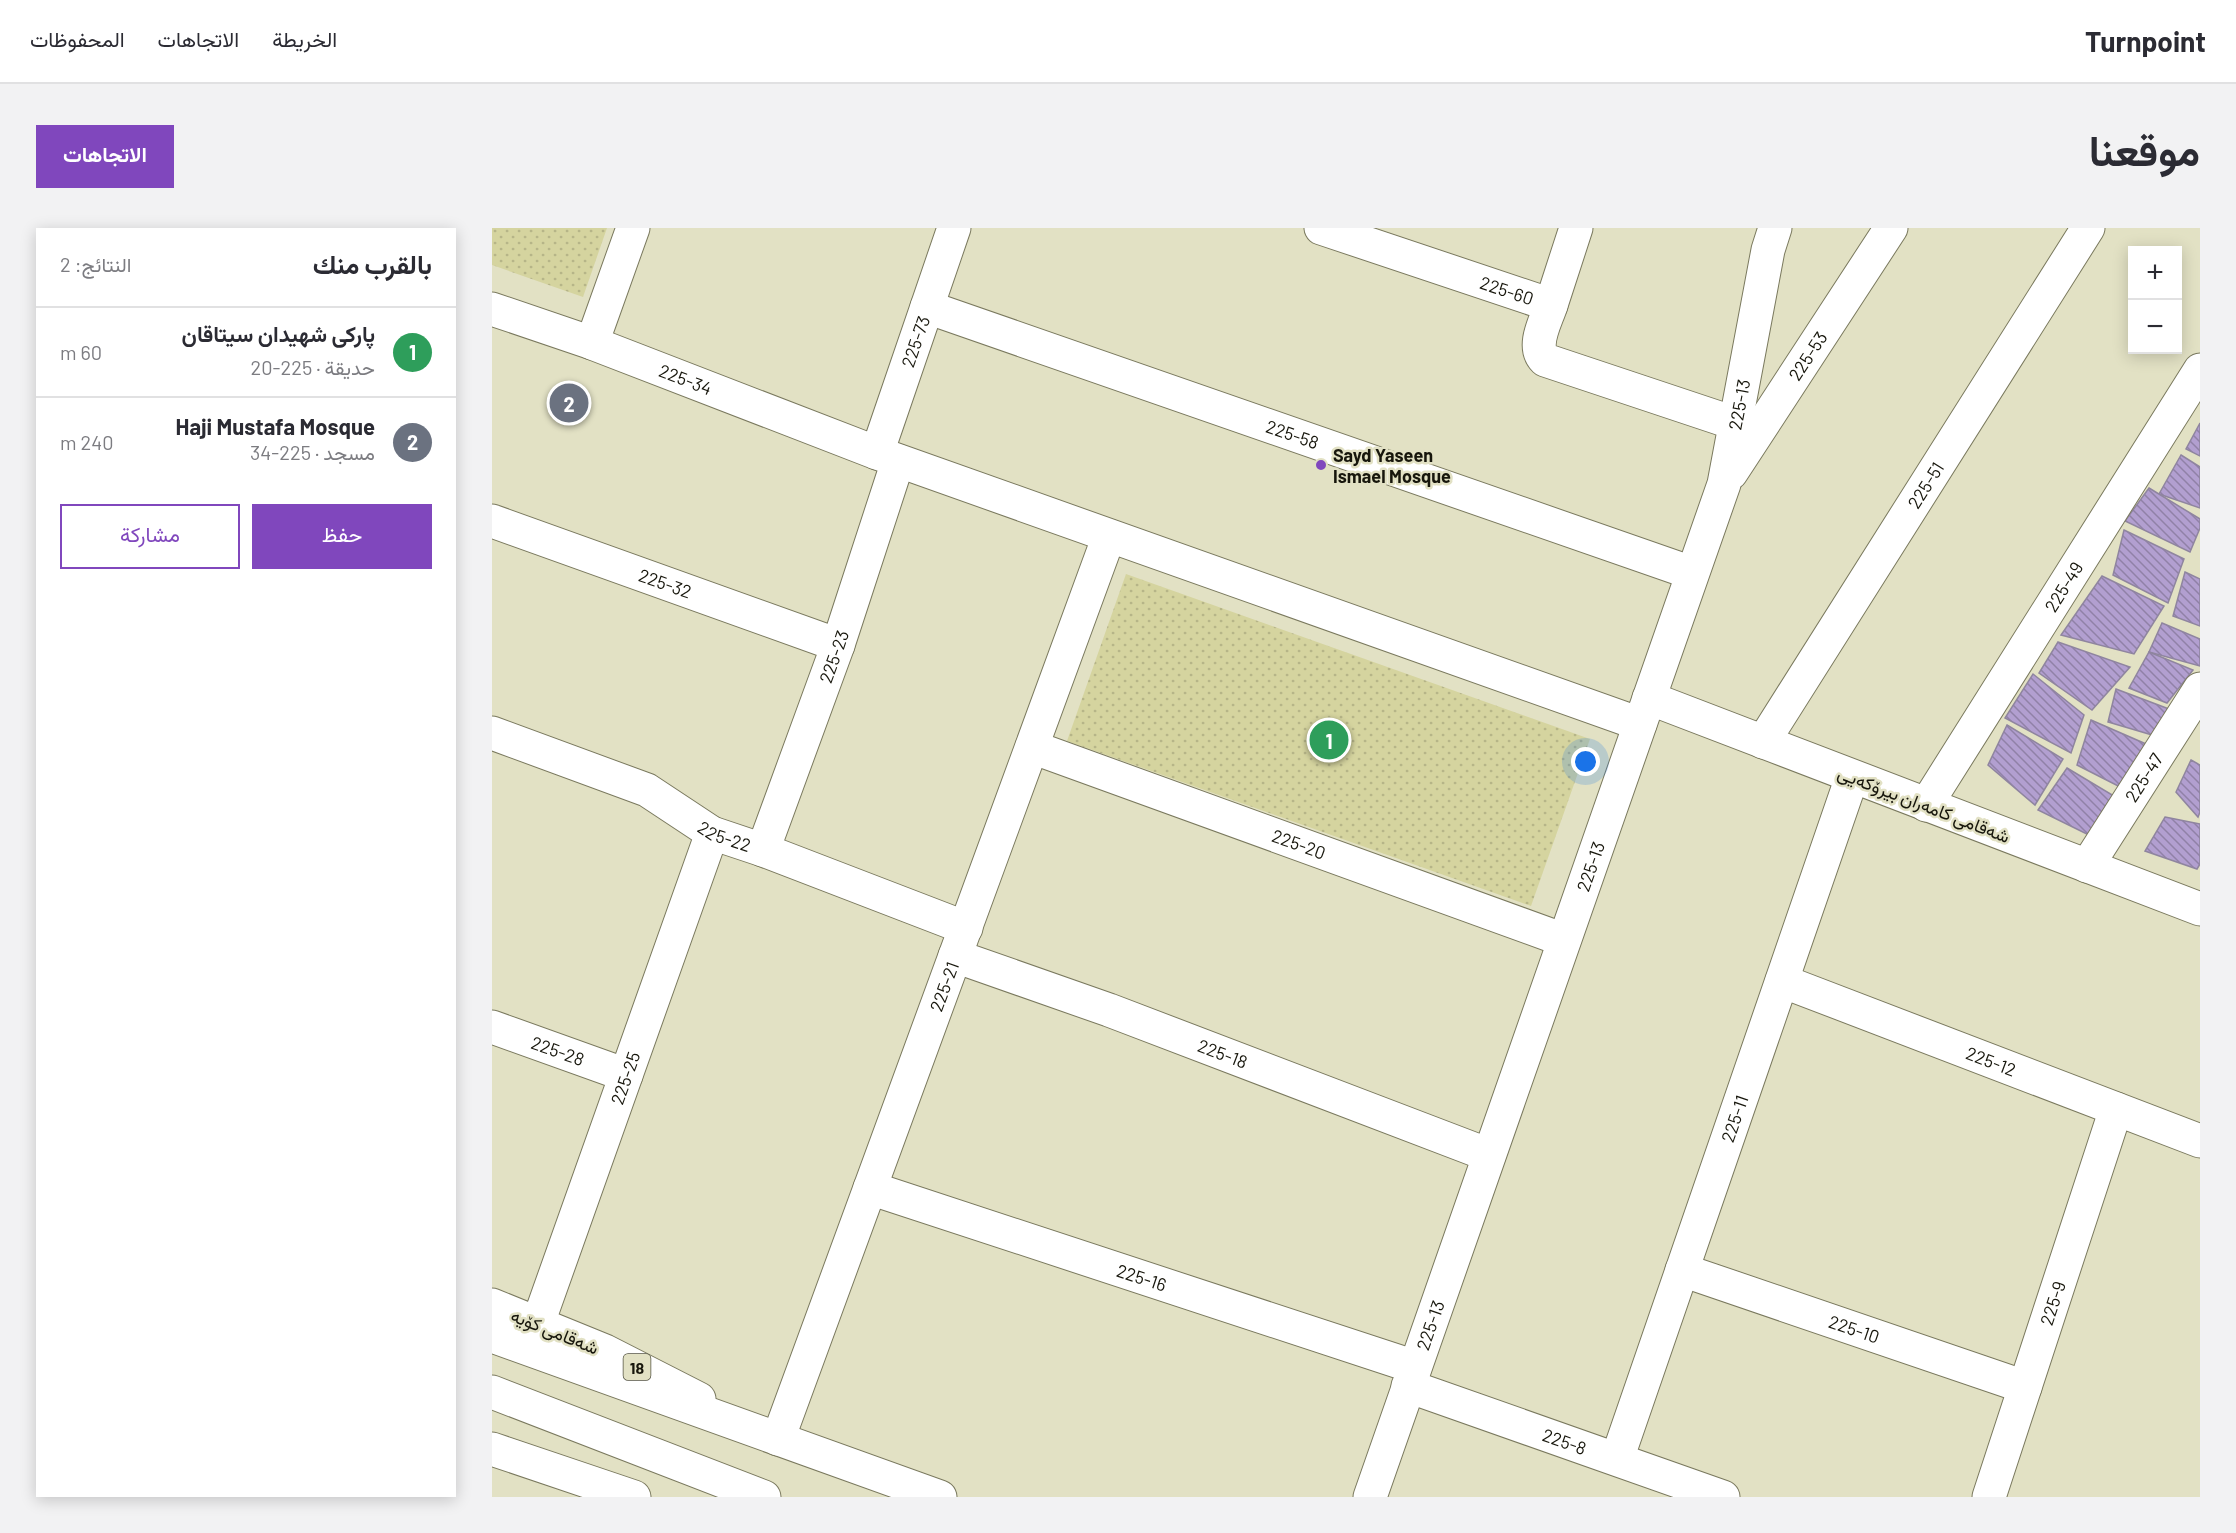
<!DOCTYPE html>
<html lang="ar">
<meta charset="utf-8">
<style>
body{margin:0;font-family:Barlow,Vazirmatn,sans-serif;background:#f2f2f3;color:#2b2b33;direction:rtl}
.controls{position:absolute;right:18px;top:18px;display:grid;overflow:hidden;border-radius:0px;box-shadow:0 3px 15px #0003}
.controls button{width:54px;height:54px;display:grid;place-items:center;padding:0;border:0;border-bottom:2px solid #e1e1e2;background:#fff;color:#2b2b33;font:30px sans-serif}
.you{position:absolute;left:1094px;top:534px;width:21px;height:21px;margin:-15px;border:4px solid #fff;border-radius:50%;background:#1a73e8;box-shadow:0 0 0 9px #1a73e833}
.badge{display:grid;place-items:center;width:39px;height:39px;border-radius:50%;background:#8047bd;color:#fff;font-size:20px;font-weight:700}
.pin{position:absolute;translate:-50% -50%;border:3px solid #fff;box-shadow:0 2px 6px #0006}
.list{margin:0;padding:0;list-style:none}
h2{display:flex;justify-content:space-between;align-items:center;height:78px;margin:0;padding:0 24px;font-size:26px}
h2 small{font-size:20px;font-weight:400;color:#7c7c81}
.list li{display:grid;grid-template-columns:39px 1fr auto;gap:18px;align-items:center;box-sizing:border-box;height:90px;padding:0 24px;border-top:2px solid #e1e1e2}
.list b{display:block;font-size:22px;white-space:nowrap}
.list p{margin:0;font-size:20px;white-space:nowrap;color:#7c7c81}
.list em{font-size:20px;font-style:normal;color:#7c7c81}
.actions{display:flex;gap:12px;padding:18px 24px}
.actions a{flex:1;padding:14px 0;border:2px solid #8047bd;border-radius:0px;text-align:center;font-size:21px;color:#8047bd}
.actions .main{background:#8047bd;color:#fff}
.map{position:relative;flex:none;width:1708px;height:1269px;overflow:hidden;direction:ltr;border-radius:0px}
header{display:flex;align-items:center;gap:36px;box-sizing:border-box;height:84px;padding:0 30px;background:#fff;border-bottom:2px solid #e1e1e2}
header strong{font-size:28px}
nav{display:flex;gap:33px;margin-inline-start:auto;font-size:21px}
.intro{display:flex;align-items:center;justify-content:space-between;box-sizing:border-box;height:144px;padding:0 36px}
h1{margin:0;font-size:42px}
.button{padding:15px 27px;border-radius:0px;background:#8047bd;color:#fff;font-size:21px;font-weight:700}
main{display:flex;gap:36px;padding:0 36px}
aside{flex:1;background:#fff;border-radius:0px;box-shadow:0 3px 15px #0003}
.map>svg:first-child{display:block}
.grass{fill:url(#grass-dots)}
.building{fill:url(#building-back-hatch);stroke:#8f859f;stroke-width:1.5}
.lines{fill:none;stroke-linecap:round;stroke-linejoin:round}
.minor-casing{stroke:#7a795e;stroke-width:35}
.primary-casing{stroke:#7a795e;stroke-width:35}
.trunk-casing{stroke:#7a795e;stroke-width:35}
.minor{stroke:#fff;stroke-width:33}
.primary{stroke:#fff;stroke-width:33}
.trunk{stroke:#fff;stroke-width:33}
.poi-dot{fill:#8047bd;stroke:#e2e1c4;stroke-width:2}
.labels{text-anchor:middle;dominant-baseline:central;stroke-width:5;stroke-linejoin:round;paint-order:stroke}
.shield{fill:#e2e1c4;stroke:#545343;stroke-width:1.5}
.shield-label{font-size:16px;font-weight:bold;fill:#17160c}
.street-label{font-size:18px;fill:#17160c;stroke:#e2e1c4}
.poi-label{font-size:18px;font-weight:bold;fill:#17160c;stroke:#e2e1c4;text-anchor:start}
</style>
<header>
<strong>Turnpoint</strong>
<nav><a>الخريطة</a><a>الاتجاهات</a><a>المحفوظات</a></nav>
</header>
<div class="intro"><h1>موقعنا</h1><a class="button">الاتجاهات</a></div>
<main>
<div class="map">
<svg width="1708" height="1269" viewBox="0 0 1708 1269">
<defs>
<pattern id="grass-dots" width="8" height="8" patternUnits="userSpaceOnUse" patternTransform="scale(1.5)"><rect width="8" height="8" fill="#d5d49f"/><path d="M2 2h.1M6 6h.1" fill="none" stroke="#b6b588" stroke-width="1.8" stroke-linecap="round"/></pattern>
<pattern id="building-back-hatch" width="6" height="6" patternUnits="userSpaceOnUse" patternTransform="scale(1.5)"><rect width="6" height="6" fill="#b29fd0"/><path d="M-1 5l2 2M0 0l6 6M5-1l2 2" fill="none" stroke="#9081a7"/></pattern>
</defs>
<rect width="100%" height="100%" fill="#e2e1c4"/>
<g class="grass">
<polygon points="0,0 115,0 91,69 0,37"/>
<polygon points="634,346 1098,511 1039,678 575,513"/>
</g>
<g class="building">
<polygon points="1708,195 1708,228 1694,221"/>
<polygon points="1689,227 1708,239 1708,280 1667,266"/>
<polygon points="1657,260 1708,291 1708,300 1698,324 1633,293"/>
<polygon points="1632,302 1692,331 1676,375 1621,347"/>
<polygon points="1693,344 1708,351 1708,398 1681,388"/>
<polygon points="1610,348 1672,378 1642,426 1569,407"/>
<polygon points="1670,395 1708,411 1708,438 1657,424"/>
<polygon points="1566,414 1638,439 1600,482 1547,445"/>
<polygon points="1657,424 1701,442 1675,475 1637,460"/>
<polygon points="1541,446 1592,487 1579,525 1513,490"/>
<polygon points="1624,461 1677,481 1667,509 1616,494"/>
<polygon points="1599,492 1654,516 1634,562 1585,537"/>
<polygon points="1515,497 1571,531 1543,577 1496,537"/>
<polygon points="1699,532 1708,537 1708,584 1706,589 1684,564"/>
<polygon points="1575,540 1627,571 1605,611 1546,582"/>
<polygon points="1673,589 1708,596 1708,636 1705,641 1653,623"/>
</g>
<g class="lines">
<defs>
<g id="minor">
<path id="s1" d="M829,0l230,77c-5,16 -20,41 -6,55l189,63"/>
<polyline points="1059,77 1084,0"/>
<path id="s2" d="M435,79l765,266"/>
<path id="s3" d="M0,81l100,34 285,110 763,271"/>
<polyline points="100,115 141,0"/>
<path id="s4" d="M385,225l77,-225"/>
<path id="s5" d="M1239,245l160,-245"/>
<path id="s6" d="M0,293l346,124"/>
<polyline points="1157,470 1708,681"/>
<path id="s7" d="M0,505l155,57 65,43 51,17 203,78"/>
<path id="s8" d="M1271,514l325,-514"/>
<path id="s9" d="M540,519l532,193"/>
<path id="s10" d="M1434,577l274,-435"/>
<path id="s11" d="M271,622l75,-205 60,-184"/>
<path id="s12" d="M1595,638l113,-177"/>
<path id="s13" d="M463,728l154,54 380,145"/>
<path id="s14" d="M1290,753l418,160"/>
<path id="s15" d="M0,799l134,48"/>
<path id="s16" d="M378,960l545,179"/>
<path id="s17" d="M1190,1042l343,117"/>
<path id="s18" d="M46,1095l174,-490"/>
<path id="s19" d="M916,1158l315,111"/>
<path id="s20" d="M286,1211l331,-903"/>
<path id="s21" d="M1125,1231l235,-682"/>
<path id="s22" d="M878,1269l354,-1013 44,-234 7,-22"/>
<path id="s23" d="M1497,1269l127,-388"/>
</g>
<g id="primary">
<polyline points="0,1077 113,1123 207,1171"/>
<polyline points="0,1221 142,1269"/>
</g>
<g id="trunk">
<polyline points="0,1108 448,1269"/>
<polyline points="0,1164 272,1269"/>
</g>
</defs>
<use href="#minor" class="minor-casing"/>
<use href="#primary" class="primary-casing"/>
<use href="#trunk" class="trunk-casing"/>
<use href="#minor" class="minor"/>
<use href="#primary" class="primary"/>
<use href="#trunk" class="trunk"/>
</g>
<circle class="poi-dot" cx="829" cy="237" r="6"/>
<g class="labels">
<rect class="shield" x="131.5" y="1126" width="27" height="26" rx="4.5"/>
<g class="shield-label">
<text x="145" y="1139">18</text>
</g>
<g class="street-label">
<text stroke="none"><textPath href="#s1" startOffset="196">225-60</textPath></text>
<text stroke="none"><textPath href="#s4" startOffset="118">225-73</textPath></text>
<text stroke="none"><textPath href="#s5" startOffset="140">225-53</textPath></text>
<text stroke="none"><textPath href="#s3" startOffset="206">225-34</textPath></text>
<text stroke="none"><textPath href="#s22" startOffset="1154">225-13</textPath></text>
<text stroke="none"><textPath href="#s2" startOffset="387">225-58</textPath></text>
<text stroke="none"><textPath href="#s8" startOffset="304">225-51</textPath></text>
<text stroke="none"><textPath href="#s6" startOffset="184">225-32</textPath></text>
<text stroke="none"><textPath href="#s10" startOffset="258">225-49</textPath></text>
<text stroke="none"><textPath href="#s11" startOffset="206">225-23</textPath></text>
<text stroke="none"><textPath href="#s12" startOffset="105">225-47</textPath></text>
<text transform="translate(1432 576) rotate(21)">شه‌قامی كامەران بیرۆكەیی</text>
<text stroke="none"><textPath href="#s7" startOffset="256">225-22</textPath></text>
<text stroke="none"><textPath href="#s9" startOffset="284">225-20</textPath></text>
<text stroke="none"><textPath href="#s22" startOffset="668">225-13</textPath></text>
<text stroke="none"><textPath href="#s20" startOffset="482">225-21</textPath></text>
<text stroke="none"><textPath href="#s15" startOffset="70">225-28</textPath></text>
<text stroke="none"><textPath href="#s13" startOffset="285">225-18</textPath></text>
<text stroke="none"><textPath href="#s14" startOffset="224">225-12</textPath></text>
<text stroke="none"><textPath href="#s18" startOffset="260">225-25</textPath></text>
<text stroke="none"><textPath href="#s21" startOffset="360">225-11</textPath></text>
<text stroke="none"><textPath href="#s16" startOffset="286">225-16</textPath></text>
<text stroke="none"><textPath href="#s23" startOffset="204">225-9</textPath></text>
<text stroke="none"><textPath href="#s22" startOffset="182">225-13</textPath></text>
<text stroke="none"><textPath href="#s17" startOffset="182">225-10</textPath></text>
<text transform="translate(63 1103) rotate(22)">شەقامی کۆیە</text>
<text stroke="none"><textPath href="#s19" startOffset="166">225-8</textPath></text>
</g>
<g class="poi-label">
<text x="841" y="227">Sayd Yaseen<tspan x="841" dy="21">Ismael Mosque</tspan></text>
</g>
</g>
</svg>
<div class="controls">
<button>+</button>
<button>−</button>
</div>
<div class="you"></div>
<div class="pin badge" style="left:837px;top:512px;background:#2e9e5b">1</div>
<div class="pin badge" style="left:77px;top:175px;background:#6b7280">2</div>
</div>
<aside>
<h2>بالقرب منك<small>النتائج: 2</small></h2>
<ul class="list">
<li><span class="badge" style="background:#2e9e5b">1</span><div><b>پارکی شهیدان سیتاقان</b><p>حديقة · 225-20</p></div><em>60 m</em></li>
<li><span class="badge" style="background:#6b7280">2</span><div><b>Haji Mustafa Mosque</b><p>مسجد · 225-34</p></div><em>240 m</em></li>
</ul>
<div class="actions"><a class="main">حفظ</a><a>مشاركة</a></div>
</aside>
</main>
